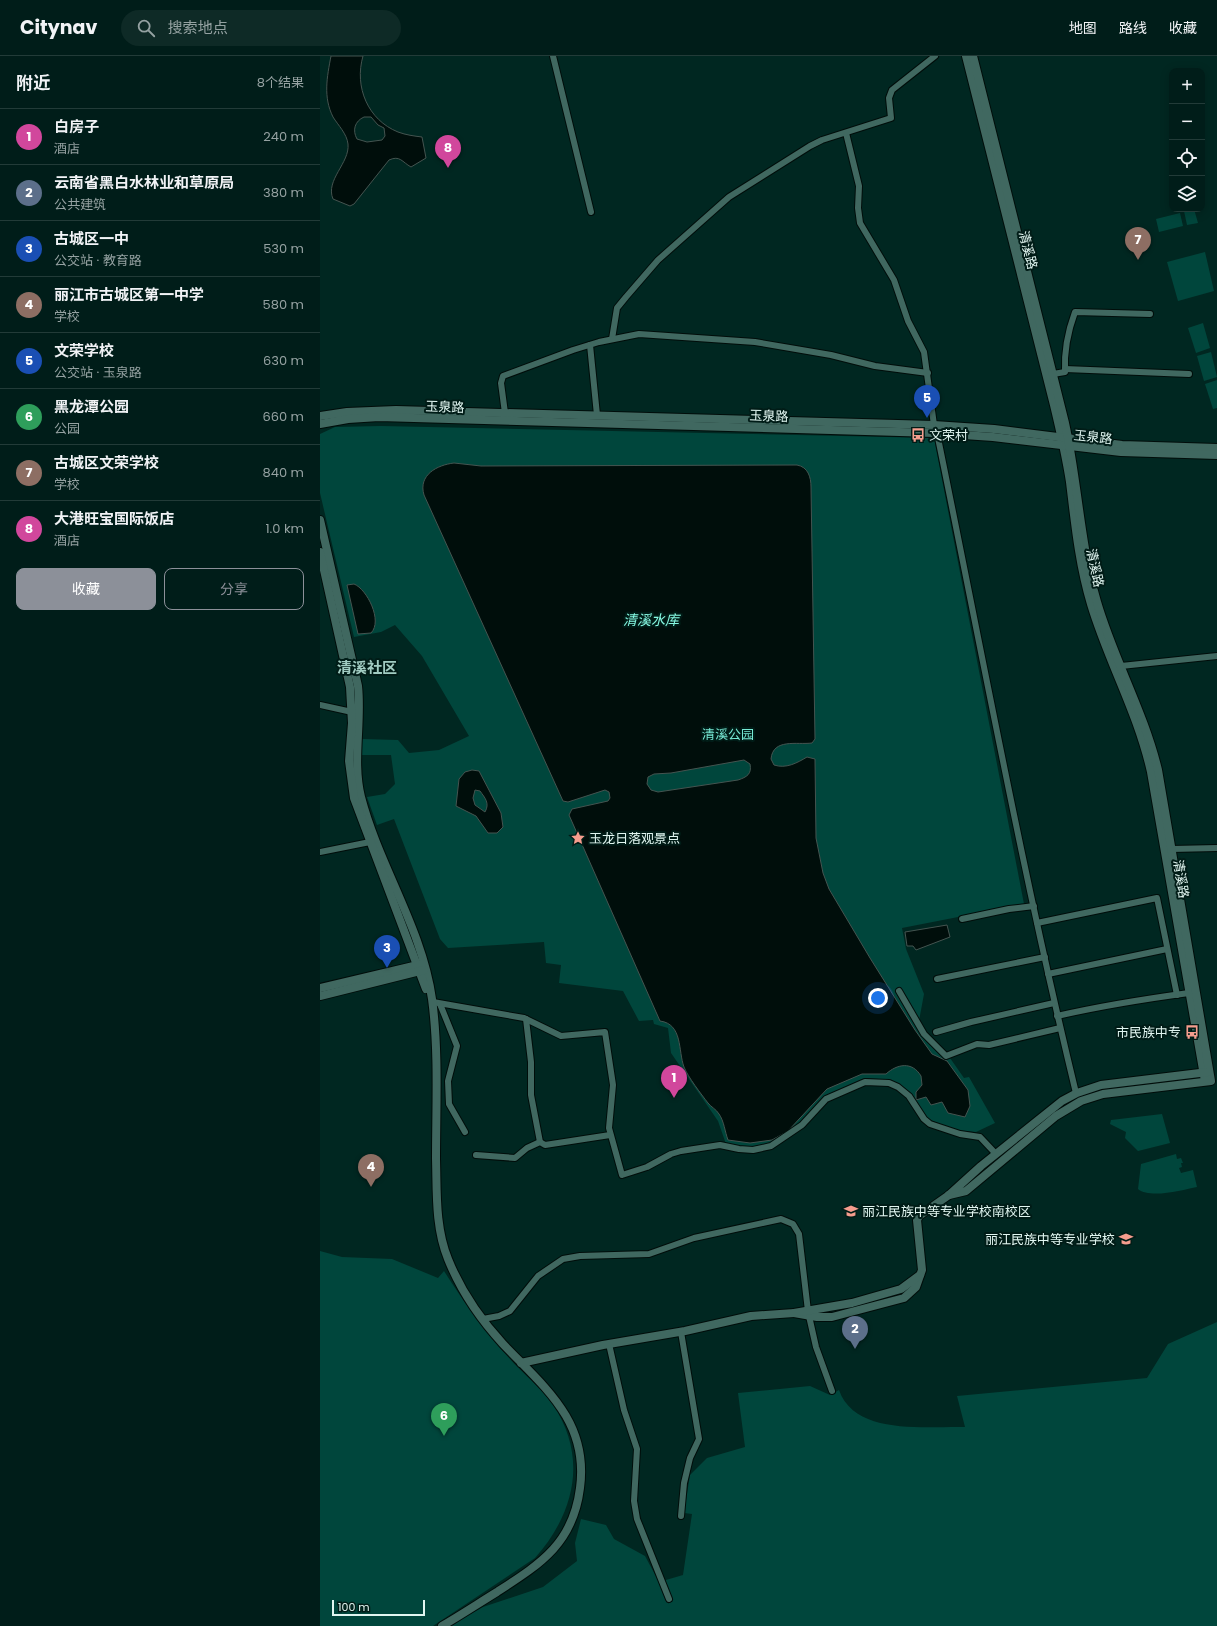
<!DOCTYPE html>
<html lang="zh">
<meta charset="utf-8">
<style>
body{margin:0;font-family:Poppins,"Noto Sans SC",sans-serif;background:#0e2a26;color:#f1f3f6}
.controls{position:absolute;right:12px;top:12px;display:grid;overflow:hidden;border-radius:8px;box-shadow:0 2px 10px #0003}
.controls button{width:36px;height:36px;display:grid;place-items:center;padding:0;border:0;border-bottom:1px solid #223b38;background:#001d19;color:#f1f3f6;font:20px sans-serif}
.scale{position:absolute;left:12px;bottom:10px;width:93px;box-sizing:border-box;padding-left:4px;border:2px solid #e1f6f1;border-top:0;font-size:11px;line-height:14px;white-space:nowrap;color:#e1f6f1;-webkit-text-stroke:3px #001c17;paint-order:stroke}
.you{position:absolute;left:558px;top:942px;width:14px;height:14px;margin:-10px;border:3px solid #fff;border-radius:50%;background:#1a73e8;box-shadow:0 0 0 6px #1a73e833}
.badge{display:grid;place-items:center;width:26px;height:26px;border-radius:50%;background:#8c9099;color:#fff;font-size:13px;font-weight:700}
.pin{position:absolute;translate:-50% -33px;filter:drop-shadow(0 1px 2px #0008)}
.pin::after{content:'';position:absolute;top:21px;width:14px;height:12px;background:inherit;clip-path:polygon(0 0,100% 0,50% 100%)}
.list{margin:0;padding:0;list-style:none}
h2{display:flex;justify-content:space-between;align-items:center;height:52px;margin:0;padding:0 16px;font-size:17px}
h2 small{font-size:13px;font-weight:400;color:#95a2a2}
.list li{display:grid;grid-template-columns:26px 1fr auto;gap:12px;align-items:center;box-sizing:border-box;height:56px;padding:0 16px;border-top:1px solid #223b38}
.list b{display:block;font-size:15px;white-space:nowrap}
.list p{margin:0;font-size:13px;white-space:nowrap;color:#95a2a2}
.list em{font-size:13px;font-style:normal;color:#95a2a2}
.actions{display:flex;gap:8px;padding:12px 16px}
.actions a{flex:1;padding:9px 0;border:1px solid #8c9099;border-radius:8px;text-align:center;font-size:14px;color:#8c9099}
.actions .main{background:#8c9099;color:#fff}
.icon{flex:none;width:22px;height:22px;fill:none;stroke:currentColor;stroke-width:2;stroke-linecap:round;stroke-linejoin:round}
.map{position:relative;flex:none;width:897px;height:1570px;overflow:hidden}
header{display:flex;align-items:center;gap:24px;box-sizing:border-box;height:56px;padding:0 20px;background:#001d19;border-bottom:1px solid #223b38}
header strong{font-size:19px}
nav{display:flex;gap:22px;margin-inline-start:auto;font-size:14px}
.search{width:280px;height:36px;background:#0e2a26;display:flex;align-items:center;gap:10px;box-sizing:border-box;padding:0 14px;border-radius:22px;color:#95a2a2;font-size:15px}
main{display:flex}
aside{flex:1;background:#001d19}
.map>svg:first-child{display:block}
.green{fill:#00463c}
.water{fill:#000e0b;stroke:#445450;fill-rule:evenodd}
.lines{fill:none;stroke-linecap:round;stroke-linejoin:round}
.street-casing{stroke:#000d0a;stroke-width:8}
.secondary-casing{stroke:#000d0a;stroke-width:10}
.street{stroke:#406860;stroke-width:6}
.secondary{stroke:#406860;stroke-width:8}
.labels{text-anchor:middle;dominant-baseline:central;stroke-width:4;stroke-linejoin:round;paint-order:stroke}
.street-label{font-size:13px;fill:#e1f6f1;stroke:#001c17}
.poi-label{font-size:13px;fill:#e1f6f1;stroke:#001c17;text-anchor:start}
.park-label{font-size:13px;fill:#77ead5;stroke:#001c17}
.water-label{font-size:14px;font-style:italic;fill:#86f9e3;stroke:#001c17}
.quarter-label{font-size:15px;font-weight:bold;fill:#a1ccc2;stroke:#001c17}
</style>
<header>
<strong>Citynav</strong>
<div class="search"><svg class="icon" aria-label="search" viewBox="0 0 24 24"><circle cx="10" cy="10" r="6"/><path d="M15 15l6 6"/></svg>搜索地点</div>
<nav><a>地图</a><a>路线</a><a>收藏</a></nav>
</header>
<main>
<aside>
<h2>附近<small>8个结果</small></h2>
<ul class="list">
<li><span class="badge" style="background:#d1479c">1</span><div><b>白房子</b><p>酒店</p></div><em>240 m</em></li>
<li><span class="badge" style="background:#5c6f8a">2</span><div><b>云南省黑白水林业和草原局</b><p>公共建筑</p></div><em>380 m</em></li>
<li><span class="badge" style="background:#1a4fb4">3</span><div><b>古城区一中</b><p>公交站 · 教育路</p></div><em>530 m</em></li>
<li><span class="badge" style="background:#8d6e63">4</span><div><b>丽江市古城区第一中学</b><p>学校</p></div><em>580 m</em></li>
<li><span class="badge" style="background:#1a4fb4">5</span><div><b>文荣学校</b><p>公交站 · 玉泉路</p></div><em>630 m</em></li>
<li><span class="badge" style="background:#2e9e5b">6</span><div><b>黑龙潭公园</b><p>公园</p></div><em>660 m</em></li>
<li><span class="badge" style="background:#8d6e63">7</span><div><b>古城区文荣学校</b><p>学校</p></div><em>840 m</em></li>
<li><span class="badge" style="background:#d1479c">8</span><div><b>大港旺宝国际饭店</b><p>酒店</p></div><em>1.0 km</em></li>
</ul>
<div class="actions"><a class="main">收藏</a><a>分享</a></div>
</aside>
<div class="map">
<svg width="897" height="1570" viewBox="0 0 897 1570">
<rect width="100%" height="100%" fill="#002721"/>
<g class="green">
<polygon points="874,153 878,167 867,169 864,155"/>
<polygon points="860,157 863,170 839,176 836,163"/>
<polygon points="885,196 894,235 858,245 847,206"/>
<polygon points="883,267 890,292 876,297 868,272"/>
<polygon points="891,296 897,321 884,325 877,300"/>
<polygon points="897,324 897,352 893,353 885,328"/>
<polygon points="61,370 614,382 704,848 582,872 586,893 604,938 599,965 605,977 630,1002 644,1022 649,1021 675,1067 656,1076 635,1074 608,1063 570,1024 547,1022 540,1024 508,1039 475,1071 451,1087 430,1091 406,1088 398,1065 351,997 348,972 334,968 333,964 319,965 303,935 239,927 241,909 226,907 224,886 128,892 120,883 74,763 57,769 47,741 65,738 75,728 71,699 42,699 42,683 78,684 89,697 119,694 149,680 102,600 75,569 61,576 34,581 0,437 0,378 15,371"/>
<polygon points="842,1058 850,1087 818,1095 805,1082 806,1076 790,1068 791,1064"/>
<path d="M856,1098l1,5 4,-1 2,5h-2l1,4 -3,1 2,5 12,-3 4,17c-14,3 -47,12 -59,2l3,-25z"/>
<path d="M0,1195l22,6 50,2 46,19 6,-7c19,30 41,60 65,87 14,16 32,29 44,47 35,52 22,108 -18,153l-102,68h-113z"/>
<path d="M897,1266v304h-768l34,-19 60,-20 34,-26 -2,-18 6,-24 25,6 8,14 31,17 14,26 24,-7 9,-61 -8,-1 6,-38 17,-17 38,-11 -7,-54 72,-7 20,9 9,-5c16,46 87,36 126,37l-8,-31 190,-18 21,-34z"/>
</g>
<g class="water">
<path d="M11,0h32c-9,31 5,64 35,76 8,3 16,4 24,5l4,21 -15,9c-9,-5 -11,-12 -22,-7l-35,44 -4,2 -17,-7c-8,-19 17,-36 15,-55 -1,-10 -10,-19 -15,-27 -10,-20 -6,-40 -2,-61zM44,61h7l7,8 6,3 1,8 -3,4 -15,2 -10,-3c-5,-9 -2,-18 7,-22z"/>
<path d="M134,407l27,3 316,-1c11,2 14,12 14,22l4,252 -3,4c-15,2 -39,-5 -41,16l3,6c12,4 23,-2 33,-8l8,2 1,79 7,35 6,16 41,69 45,72 17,24 15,7 21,29 2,16 -5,11 -17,-4 -6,-11 -11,3 -5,-8 -10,3v-8l6,-7 -1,-9c-9,-15 -24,-12 -35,-2h-24l-35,15 -39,42 -16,9 -22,3 -22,-3c-3,-8 -4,-19 -9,-26 -3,-5 -8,-7 -11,-11 -7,-9 -20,-26 -24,-36 -6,-16 -1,-43 -24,-46l-91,-206 3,-6 36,-8 2,-3 -1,-6 -4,-2 -37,12 -5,-1 -139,-306c-6,-20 13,-30 30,-32zM424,704l6,4c2,10 -3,13 -12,16l-80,12 -7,-2 -4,-6 1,-7 6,-3 17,-1z"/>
<path d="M34,528c13,5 29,37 17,49l-13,1 -11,-49z"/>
<path d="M152,714l7,1 22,42 2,14 -6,6h-9l-12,-17 -20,-10 3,-27 6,-7zM155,734l5,1c5,7 10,12 5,21l-10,-7 -2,-7z"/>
<polygon points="627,869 630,881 596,894 593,890 587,890 585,876"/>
</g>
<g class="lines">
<defs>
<g id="street">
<polyline points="233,0 271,156"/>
<polyline points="526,77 539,130 538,152 540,167 574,224 588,265 604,296 614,369"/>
<polyline points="292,283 297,252 306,241 338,204 409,141 490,90 502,84 571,62 569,42 572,34 615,0"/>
<polyline points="270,289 277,359"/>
<polyline points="745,313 869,318"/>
<path d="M733,318l12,-2c-1,-20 3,-41 10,-60l75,2"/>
<polyline points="185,357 181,327 183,320 253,294 279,286 319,278 435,286 511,299 555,310 608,317"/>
<path d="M617,377c45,220 86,442 139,660"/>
<polyline points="801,610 897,600"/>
<polyline points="0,649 32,656"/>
<polyline points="851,793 897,792"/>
<polyline points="0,796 50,786"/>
<polyline points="642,863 689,853 714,850"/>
<polyline points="717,867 837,842 857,939"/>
<polyline points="728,918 847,893"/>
<polyline points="617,923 725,901"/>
<polyline points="579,935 604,978 626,1000 657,988 669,989 740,972"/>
<polyline points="113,946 204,962 241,980 285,976 293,1029 289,1072 302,1119 327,1111 351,1098 361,1095 400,1089 419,1093 433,1094 451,1090 482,1069 506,1043 545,1026 569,1027 578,1031 589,1040 604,1063 610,1068 640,1078 660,1081 676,1098"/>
<polyline points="120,948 137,990 128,1025 129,1048 145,1076"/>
<path d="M737,960c44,-10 87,-17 132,-23"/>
<polyline points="206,963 211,1006 211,1039 220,1086"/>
<polyline points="616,976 651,966 734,947"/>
<polyline points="156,1099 195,1102 207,1092 220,1086 225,1089 290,1079"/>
<polyline points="489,1260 496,1291 512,1335"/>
<polyline points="163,1263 179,1260 190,1255 218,1220 243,1203 260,1200 329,1198 374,1182 461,1163 473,1168 479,1178 488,1255"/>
<polyline points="289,1288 304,1354 317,1393 314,1445 317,1463 349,1543"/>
<polyline points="361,1460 364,1427 370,1402 379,1383 361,1276"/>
</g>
<g id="secondary">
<path d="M646,0l88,349c6,25 12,51 16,77 5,41 9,82 21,122 17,57 47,109 60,168l54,309"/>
<polyline points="0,360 27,356 76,354 614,369 674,373 802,389 897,392"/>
<polyline points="0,368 28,363 59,361 614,377 673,381 801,396 897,399"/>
<path d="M0,464l38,166c4,37 -6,75 3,111 18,69 61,131 71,202 7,52 4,107 4,160 1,33 -1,68 12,100 12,30 33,61 55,85 41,43 86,77 77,144 -7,56 -40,76 -83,104 -18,11 -36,23 -55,34"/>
<polyline points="0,496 30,631 32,667 29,705 34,742 106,933"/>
<polyline points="0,932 102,908"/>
<polyline points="0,940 104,914"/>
<path d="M629,1139l17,-4 90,-75 25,-15 22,-7 108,-13 -53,-311c-14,-58 -44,-110 -61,-168 -17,-58 -19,-120 -32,-179l-92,-367"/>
<polyline points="474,1257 497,1261 512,1261 584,1242 596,1231 602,1214 597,1164 599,1160 629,1139 661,1110 742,1045 757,1037 781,1029 888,1016"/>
<polyline points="201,1307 283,1289 365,1275 431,1260 474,1257 532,1247 581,1233 600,1219"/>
</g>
</defs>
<use href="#street" class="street-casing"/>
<use href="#secondary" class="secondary-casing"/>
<use href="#street" class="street"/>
<use href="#secondary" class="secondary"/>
</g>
<defs>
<symbol id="bus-bare" viewBox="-9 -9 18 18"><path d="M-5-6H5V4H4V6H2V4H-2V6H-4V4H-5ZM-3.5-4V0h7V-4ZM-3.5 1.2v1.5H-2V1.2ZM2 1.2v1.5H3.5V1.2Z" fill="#f59d8e" stroke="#001c17" stroke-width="2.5" paint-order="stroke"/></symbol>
<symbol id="sight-bare" viewBox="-9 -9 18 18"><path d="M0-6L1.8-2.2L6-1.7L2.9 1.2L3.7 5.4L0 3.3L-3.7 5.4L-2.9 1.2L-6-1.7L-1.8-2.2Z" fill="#f59d8e" stroke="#001c17" stroke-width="2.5" paint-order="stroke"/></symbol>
<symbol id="school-bare" viewBox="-9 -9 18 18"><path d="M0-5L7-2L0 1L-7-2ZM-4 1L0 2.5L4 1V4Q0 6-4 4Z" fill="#f59d8e" stroke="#001c17" stroke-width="2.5" paint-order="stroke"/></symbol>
</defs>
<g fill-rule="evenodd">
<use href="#bus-bare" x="588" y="369" width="20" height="20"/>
<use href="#sight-bare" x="248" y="772" width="20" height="20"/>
<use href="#bus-bare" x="862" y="966" width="20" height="20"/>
<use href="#school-bare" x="521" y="1145" width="20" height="20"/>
<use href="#school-bare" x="796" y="1173" width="20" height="20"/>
</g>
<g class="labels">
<g class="street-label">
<text transform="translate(708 194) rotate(76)">清溪路</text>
<text transform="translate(125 351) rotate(2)">玉泉路</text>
<text transform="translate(449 360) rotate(2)">玉泉路</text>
<text transform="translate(773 381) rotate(6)">玉泉路</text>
<text transform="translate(775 512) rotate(78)">清溪路</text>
<text transform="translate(861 823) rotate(81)">清溪路</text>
</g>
<g class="poi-label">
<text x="609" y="379">文荣村</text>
<text x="269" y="782">玉龙日落观景点</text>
<text x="861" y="976" text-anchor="end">市民族中专</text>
<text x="542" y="1155">丽江民族中等专业学校南校区</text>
<text x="795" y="1183" text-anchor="end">丽江民族中等专业学校</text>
</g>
<g class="park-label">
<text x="408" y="678">清溪公园</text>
</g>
<g class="water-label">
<text x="331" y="564">清溪水库</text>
</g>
<g class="quarter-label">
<text x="47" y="611">清溪社区</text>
</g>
</g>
</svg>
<div class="controls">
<button>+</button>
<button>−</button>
<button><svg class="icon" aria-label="locate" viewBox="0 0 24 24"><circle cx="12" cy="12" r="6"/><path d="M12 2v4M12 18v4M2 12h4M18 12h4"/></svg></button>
<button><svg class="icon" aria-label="layers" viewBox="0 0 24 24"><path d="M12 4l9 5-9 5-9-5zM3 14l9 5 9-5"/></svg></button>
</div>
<div class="scale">100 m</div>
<div class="you"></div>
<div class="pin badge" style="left:354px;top:1042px;background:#d1479c">1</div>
<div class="pin badge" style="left:535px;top:1293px;background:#5c6f8a">2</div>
<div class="pin badge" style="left:67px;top:912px;background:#1a4fb4">3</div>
<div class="pin badge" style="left:51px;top:1131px;background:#8d6e63">4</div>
<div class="pin badge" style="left:607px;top:362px;background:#1a4fb4">5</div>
<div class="pin badge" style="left:124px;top:1380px;background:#2e9e5b">6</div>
<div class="pin badge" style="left:818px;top:204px;background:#8d6e63">7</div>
<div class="pin badge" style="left:128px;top:112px;background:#d1479c">8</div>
</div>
</main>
